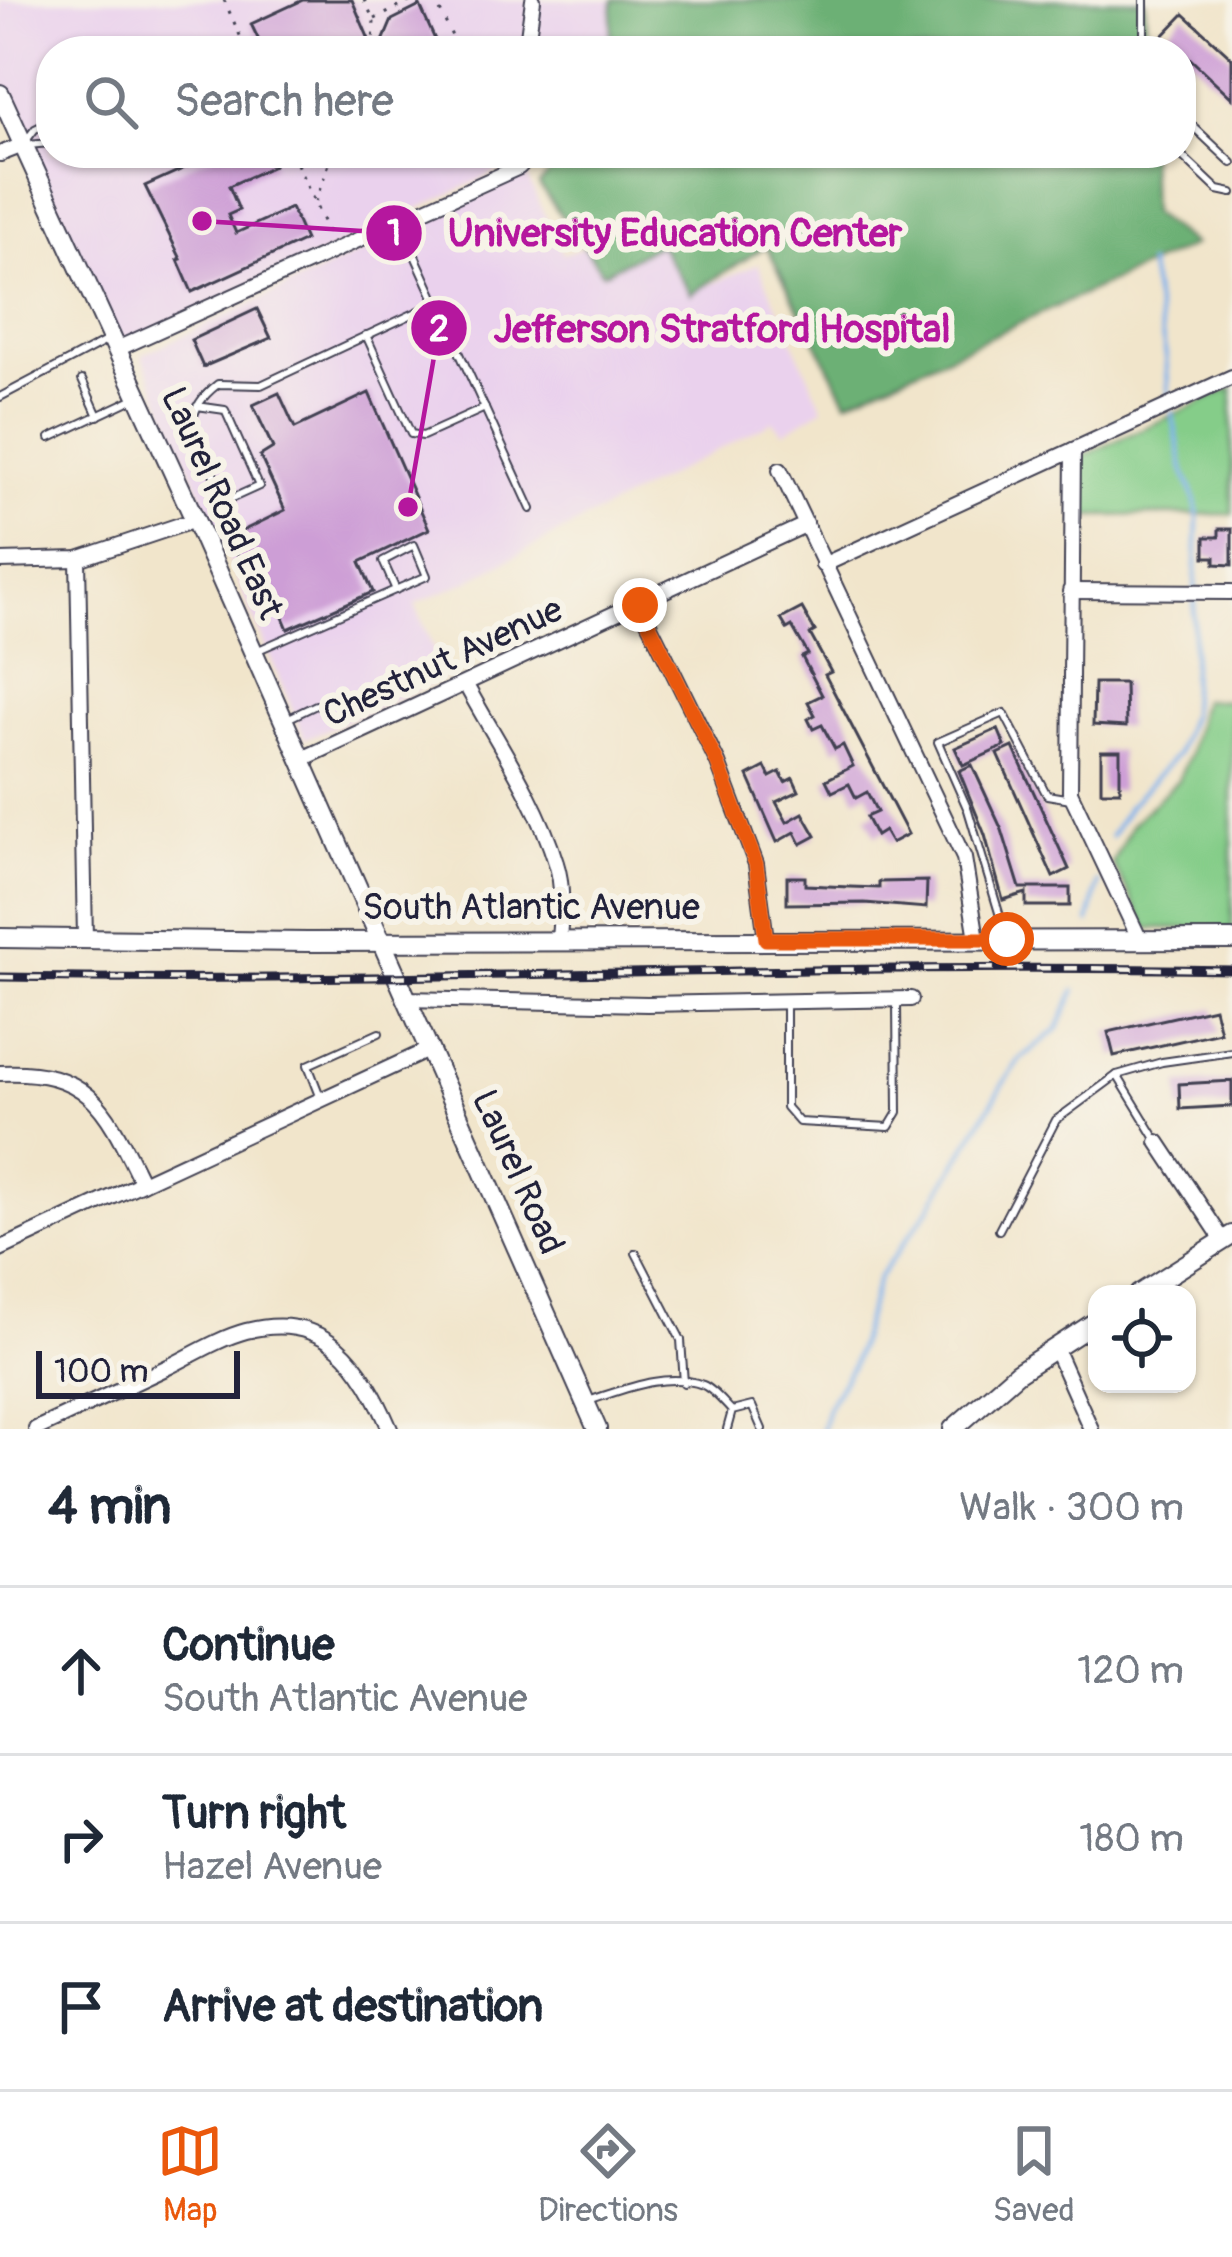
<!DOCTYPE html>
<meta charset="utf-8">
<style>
body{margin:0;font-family:Pangolin,sans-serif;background:#f6f6f7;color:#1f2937}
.controls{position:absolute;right:36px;bottom:36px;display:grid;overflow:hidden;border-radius:24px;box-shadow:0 3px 9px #0004}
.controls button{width:108px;height:108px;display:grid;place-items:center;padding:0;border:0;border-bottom:3px solid #e0e1e3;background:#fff;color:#1f2937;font:60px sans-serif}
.scale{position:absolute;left:36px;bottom:30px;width:204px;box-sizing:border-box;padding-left:12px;border:6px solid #22223b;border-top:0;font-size:33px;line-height:42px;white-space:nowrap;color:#22223b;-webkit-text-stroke:9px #f7f3e8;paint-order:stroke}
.stop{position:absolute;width:36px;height:36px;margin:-27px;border:9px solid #ea580c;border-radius:50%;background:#fff}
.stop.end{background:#ea580c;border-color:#fff;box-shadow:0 3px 12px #0008}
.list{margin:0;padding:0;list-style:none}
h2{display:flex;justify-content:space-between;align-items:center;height:156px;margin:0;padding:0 48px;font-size:51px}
h2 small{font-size:39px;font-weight:400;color:#747a83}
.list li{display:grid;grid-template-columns:78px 1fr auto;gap:36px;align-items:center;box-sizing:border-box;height:168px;padding:0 48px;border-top:3px solid #e0e1e3}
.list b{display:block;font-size:45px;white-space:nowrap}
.list p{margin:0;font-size:39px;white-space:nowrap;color:#747a83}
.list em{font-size:39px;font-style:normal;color:#747a83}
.icon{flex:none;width:66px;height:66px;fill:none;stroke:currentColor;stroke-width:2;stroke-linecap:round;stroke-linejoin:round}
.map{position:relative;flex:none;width:1232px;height:1429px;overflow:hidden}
.search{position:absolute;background:#fff;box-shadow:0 3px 9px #0004;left:36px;right:36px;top:36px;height:132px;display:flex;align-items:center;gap:30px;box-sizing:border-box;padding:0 42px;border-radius:48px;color:#747a83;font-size:45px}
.sheet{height:660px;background:#fff}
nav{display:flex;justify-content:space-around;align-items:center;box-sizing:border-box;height:168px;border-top:3px solid #e0e1e3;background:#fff;font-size:33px;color:#747a83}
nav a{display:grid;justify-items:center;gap:6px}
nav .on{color:#ea580c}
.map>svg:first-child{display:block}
.built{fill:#ead1ed}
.green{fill:#85cd89;stroke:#547862;stroke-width:3}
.forest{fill:#6cb075;stroke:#476958;stroke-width:3}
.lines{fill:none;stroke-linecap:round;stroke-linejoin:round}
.stream{stroke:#7fb2ec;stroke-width:4.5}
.building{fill:#cd9ed6}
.lane-casing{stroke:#413f51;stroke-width:10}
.street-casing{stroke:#413f51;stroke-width:18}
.secondary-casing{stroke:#413f51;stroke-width:22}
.path{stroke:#413f51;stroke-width:3;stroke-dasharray:3 9;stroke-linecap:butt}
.lane{stroke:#fff;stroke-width:6}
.street{stroke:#fff;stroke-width:14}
.secondary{stroke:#fff;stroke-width:18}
.rail-casing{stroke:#22223b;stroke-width:9}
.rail{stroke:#f7f3e8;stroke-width:4.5;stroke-dasharray:14;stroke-linecap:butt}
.route{stroke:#ea580c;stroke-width:15}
.labels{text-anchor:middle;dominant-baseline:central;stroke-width:12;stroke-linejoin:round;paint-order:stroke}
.street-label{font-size:36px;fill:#22223b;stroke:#f7f3e8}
.leader{fill:none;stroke:#b5179e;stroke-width:4.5}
.callout-dot{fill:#b5179e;stroke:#f7f3e8;stroke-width:4.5}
.mark-label{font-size:36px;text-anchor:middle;font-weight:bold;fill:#fff}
.callout-label{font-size:39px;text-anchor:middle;font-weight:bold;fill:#b5179e;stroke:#f7f3e8;stroke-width:12;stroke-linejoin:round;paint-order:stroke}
</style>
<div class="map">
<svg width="1232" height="1429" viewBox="0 0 1232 1429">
<rect width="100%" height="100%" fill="#f7f3e8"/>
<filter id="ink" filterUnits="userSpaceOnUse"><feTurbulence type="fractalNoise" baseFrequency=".00833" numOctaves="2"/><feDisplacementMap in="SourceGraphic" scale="24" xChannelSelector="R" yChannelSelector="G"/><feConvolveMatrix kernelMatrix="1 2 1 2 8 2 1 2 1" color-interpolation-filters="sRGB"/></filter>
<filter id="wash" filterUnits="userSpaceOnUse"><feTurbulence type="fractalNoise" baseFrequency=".004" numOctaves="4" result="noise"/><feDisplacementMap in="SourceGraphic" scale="48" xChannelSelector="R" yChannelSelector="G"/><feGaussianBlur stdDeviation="2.7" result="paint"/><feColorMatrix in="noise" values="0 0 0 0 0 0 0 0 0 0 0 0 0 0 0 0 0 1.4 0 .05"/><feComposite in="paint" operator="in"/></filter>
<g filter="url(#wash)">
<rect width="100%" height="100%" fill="#f1e5cb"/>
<g class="built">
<polygon points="0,0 613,0 610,51 51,51 51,153 538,153 117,349 0,94"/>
<polygon points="526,175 563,254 588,246 603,273 659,244 691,293 758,264 823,408 784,432 773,421 466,582 415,604 445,678 305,739 142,355"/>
</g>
<g class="green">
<polygon points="1232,388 1232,514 1080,516 1081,457"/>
<polygon points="1202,700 1232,701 1232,929 1147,928 1112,863 1132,824 1178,780 1189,755"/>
</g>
<g class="forest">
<polygon points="613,0 1145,0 1147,51 610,51"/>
<polygon points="566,153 1149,153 1151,213 1193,245 847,401 766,246 691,294 659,244 603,273 539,185"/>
</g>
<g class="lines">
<g class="stream">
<polyline points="1148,264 1166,356 1169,400"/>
<polyline points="1111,836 1128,807 1177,754 1190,715 1198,519 1196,502 1183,469 1172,412"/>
<polyline points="1089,922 1098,883"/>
<polyline points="822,1429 828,1407 853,1364 878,1278 929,1209 1008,1076 1020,1059 1058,1029 1075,991"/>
</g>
</g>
<g id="blocks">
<g class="building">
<polygon points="303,0 352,0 374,51 264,51 251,24"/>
<polygon points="420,6 440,51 379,51 392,20"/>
<polygon points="1184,14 1232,58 1232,98 1182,51 1171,51 1159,40"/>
<polygon points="218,153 268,153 273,166 229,186 239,210 228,215 236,233 291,208 305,240 192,292 178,260 181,259 145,186"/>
<polygon points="257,309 271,338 203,367 191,340"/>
<polygon points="279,393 295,428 369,393 429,529 360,562 373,592 288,629 272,591 256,599 230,537 285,510 260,456 273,448 253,405"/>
<polygon points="1219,529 1232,529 1232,565 1215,564 1215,557 1205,557 1205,537 1219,537"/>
<polygon points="802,608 815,631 810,634 831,672 825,675 908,834 891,843 884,831 876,836 866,817 877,812 867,792 856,798 849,784 832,792 826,780 853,766 843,745 835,749 822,725 813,729 808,719 815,715 808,702 822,695 802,657 808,654 792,626 787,629 781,619"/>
<polygon points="1094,683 1125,683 1126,727 1093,725"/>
<polygon points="998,729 1005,746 963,765 955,748"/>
<polygon points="1013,747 1069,869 1053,877 998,754"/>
<rect x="1101" y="751" width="19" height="40"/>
<polygon points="972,765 1002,830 1020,888 1070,888 1070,906 1026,906 1026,893 1003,900 985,835 959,771"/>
<polygon points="765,767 770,777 780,772 785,782 793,778 799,791 776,802 787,822 803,813 816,836 801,844 795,832 777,842 748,776"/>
<polygon points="787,877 805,877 805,885 850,887 879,888 879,882 927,881 926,908 865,903 787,904"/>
<polygon points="1214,1008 1220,1032 1114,1056 1108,1032"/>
<polygon points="1232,1081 1232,1106 1180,1109 1179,1084"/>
</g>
</g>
</g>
<g filter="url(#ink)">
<use href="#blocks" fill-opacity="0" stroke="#413f51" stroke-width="3"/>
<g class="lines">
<defs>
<g id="lane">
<polyline points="1144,51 1144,0"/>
<polyline points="1181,115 1232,163"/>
<polyline points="25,142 35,129 51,121"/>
<polyline points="27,145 51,143"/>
<polyline points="1179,153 1218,190 1232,193"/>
<polyline points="401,225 531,509"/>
<polyline points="366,335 411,434 423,436 485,408"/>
<polyline points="82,380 98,416"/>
<polyline points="0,397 108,340"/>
<path d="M197,406l28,4 34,76 -33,15 -35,-74c4,-20 10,-30 27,-43l43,1 175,-82"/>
<polyline points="50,438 135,398"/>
<polyline points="256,651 427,576 414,545 383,561 396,590"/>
<polyline points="287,719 316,705"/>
<polyline points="1006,936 968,810 938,742 1004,713 1047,795 1071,799"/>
<polyline points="786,1003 786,1107 799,1122 889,1127 898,1112 897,1003"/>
<polyline points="1117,1075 1156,1139"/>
<polyline points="320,1096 308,1065 379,1033"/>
<polyline points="999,1230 1056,1120 1117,1075 1162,1062 1232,1052"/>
<polyline points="636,1253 681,1340 684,1383"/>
<path d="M588,1401c35,-11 77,-30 115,-16 10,4 21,18 29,26"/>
<polyline points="727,1429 732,1411 752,1406 762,1429"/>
</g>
<g id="street">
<polyline points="526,51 533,0"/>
<polyline points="0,154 23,145"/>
<polyline points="117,349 519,167 533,153"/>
<polyline points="1073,450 1070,792 1139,938"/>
<polyline points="780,470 964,858 977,939"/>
<polyline points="78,559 85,939"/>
<polyline points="0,561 78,559 195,520"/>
<polyline points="823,565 1232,377"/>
<polyline points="1070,591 1232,592"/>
<polyline points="640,605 718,763 756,864 766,939"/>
<path d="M466,685c31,57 71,115 90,178 8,24 5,51 3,76"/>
<polyline points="300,760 805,525"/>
<polyline points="405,999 647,1004 911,999"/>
<path d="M0,1073c91,-4 106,36 142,110"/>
<polyline points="1158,1142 1223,1240"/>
<polyline points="0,1249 428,1050"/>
<polyline points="1055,1348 1091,1429"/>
<path d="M36,1429c45,-21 89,-42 134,-63 24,-12 50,-28 76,-35 81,-21 116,34 144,98"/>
</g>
<g id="secondary">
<polyline points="0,94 195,520 597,1429"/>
<polyline points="0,938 307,942 1232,940"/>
<polyline points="1139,1294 1232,1235"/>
<polyline points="953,1429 1017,1373 1097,1321"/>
</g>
</defs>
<use href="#lane" class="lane-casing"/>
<use href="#street" class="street-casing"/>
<use href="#secondary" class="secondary-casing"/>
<g class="path">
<polyline points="224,0 247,51"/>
<polyline points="364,0 374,20 373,49"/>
<polyline points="435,0 459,51"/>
<polyline points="375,19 413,0"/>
<polyline points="292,153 331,239"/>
<polyline points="315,202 333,153"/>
</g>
<use href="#lane" class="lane"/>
<use href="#street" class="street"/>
<use href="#secondary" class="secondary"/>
<defs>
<path id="rail" d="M0,977c411,7 821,-15 1232,-7"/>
</defs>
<use href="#rail" class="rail-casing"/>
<use href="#rail" class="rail"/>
</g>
</g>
<g class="lines" filter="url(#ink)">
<polyline class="route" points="640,605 718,764 756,864 766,939 1007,939"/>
</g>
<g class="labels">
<g class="street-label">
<text transform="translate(222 503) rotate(66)">Laurel Road East</text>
<text transform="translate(443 662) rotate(-25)">Chestnut Avenue</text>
<text x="531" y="907">South Atlantic Avenue</text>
<text transform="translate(518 1172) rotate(66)">Laurel Road</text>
</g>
</g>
<path class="leader" d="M202 221L394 233M408 507L439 328"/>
<g class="callout-dot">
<circle cx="202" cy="221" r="12"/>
<circle cx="408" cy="507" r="12"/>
<circle cx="394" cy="233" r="30"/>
<circle cx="439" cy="328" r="30"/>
</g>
<g class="mark-label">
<text x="394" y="245">1</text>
<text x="439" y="341">2</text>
</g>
<g class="callout-label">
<text x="675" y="246">University Education Center</text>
<text x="722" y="342">Jefferson Stratford Hospital</text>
</g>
</svg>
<div class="controls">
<button><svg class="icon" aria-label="locate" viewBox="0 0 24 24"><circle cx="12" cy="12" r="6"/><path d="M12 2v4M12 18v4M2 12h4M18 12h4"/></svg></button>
</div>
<div class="scale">100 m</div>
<div class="stop" style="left:1007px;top:939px"></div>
<div class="stop end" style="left:640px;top:605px"></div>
<div class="search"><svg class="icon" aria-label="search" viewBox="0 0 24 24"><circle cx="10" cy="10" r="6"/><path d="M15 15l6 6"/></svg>Search here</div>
</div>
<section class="sheet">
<h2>4 min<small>Walk · 300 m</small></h2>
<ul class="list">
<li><svg class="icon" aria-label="ahead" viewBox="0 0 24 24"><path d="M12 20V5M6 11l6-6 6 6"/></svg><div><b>Continue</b><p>South Atlantic Avenue</p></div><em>120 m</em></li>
<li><svg class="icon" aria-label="right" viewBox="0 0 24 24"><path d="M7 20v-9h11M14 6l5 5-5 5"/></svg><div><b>Turn right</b><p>Hazel Avenue</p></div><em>180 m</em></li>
<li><svg class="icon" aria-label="arrive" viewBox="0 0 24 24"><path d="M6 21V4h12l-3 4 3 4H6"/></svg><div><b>Arrive at destination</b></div></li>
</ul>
</section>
<nav>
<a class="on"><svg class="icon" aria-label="map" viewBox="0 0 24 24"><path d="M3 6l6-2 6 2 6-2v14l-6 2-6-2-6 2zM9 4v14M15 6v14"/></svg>Map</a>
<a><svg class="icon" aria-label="directions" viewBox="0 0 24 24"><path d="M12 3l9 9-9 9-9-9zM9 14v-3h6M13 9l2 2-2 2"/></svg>Directions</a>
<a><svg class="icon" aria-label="saved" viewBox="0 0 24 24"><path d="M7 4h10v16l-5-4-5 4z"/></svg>Saved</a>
</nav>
